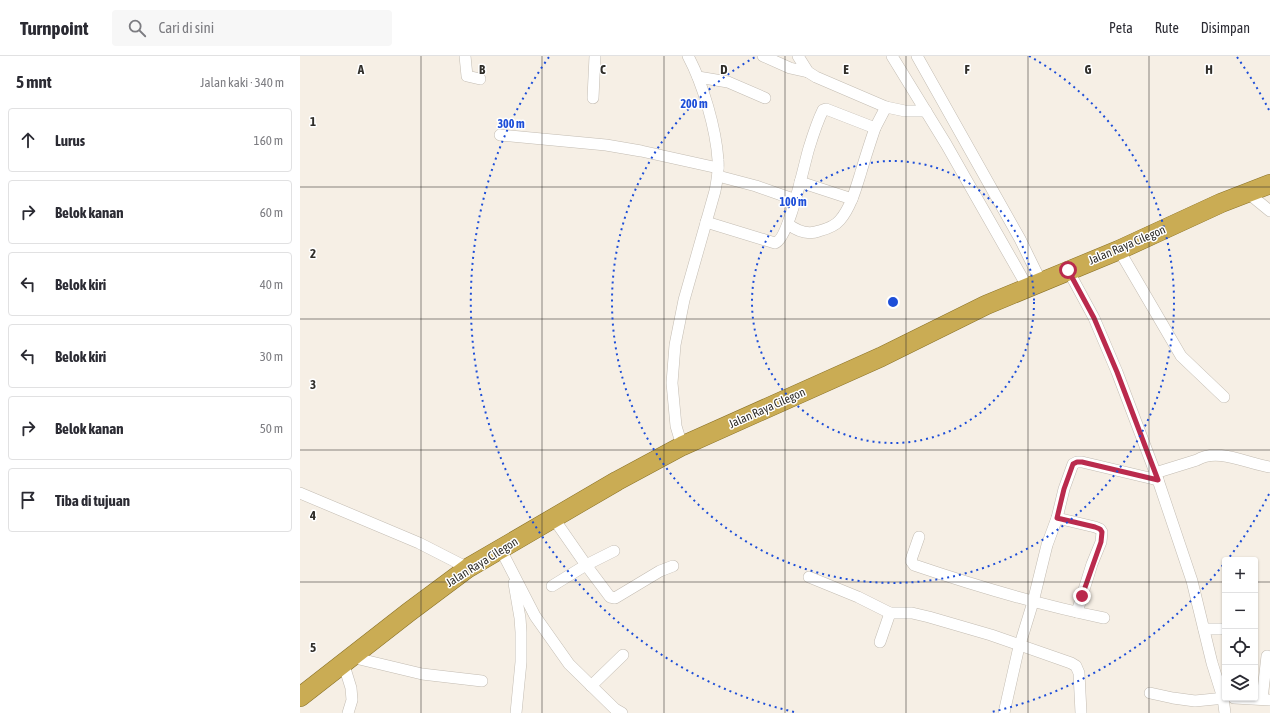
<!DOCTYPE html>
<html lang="id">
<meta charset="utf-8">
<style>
body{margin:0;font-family:"Asap Condensed",sans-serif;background:#f7f7f7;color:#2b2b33}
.controls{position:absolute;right:12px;bottom:12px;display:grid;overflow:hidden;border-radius:4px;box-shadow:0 1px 3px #0004}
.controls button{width:36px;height:36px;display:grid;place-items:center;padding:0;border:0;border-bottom:1px solid #e1e1e2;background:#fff;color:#2b2b33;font:20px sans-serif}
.stop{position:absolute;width:12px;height:12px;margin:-9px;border:3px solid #ba2a4d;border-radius:50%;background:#fff}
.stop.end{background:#ba2a4d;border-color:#fff;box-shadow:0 1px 4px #0008}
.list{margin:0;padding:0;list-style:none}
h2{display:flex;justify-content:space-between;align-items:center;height:52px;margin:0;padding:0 16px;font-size:17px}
h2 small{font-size:13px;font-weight:400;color:#7c7c81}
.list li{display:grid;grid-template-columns:26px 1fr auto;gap:12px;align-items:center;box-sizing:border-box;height:64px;margin:0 8px 8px;padding:0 8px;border:1px solid #e1e1e2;border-radius:4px}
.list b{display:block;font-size:15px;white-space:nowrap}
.list em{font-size:13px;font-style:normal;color:#7c7c81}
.icon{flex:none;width:22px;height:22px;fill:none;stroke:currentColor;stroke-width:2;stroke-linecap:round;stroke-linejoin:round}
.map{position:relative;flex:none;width:970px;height:657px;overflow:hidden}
header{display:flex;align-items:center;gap:24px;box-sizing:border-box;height:56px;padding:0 20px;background:#fff;border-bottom:1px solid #e1e1e2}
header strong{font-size:19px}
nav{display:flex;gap:22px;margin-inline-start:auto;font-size:14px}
.search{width:280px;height:36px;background:#f7f7f7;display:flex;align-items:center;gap:10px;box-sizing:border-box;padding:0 14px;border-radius:4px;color:#7c7c81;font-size:15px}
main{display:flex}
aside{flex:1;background:#fff}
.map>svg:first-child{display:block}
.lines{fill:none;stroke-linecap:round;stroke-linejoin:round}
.minor-casing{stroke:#c3bcb2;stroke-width:12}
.trunk-casing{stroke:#8b7329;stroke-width:20}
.minor{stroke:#fff;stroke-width:11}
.trunk{stroke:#caac54;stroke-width:19}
.route{stroke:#ba2a4d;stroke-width:5}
.grid{fill:none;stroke:#302e2a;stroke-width:1;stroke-opacity:0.55}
.ring{fill:none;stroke:#1d4ed8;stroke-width:2;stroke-dasharray:2 4}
.labels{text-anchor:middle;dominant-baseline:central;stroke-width:3;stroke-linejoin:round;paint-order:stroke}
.street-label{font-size:12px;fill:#302e2a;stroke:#fff}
.grid-label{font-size:13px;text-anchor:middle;font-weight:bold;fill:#302e2a;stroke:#fff;stroke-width:3;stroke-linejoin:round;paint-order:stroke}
.centre{fill:#1d4ed8;stroke:#fff;stroke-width:2}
.ring-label{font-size:12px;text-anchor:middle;font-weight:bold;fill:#1d4ed8;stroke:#fff;stroke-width:3;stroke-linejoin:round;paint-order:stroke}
</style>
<header>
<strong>Turnpoint</strong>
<div class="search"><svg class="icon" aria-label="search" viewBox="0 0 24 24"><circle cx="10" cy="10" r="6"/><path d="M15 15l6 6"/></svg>Cari di sini</div>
<nav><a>Peta</a><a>Rute</a><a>Disimpan</a></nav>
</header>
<main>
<aside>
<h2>5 mnt<small>Jalan kaki · 340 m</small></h2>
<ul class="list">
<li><svg class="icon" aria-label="ahead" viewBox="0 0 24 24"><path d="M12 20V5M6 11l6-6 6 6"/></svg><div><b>Lurus</b></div><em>160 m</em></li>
<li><svg class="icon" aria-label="right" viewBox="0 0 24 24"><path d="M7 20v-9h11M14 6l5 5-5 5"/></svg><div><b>Belok kanan</b></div><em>60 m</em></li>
<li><svg class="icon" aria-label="left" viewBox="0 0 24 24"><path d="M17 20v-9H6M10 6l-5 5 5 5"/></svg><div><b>Belok kiri</b></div><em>40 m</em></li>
<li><svg class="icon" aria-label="left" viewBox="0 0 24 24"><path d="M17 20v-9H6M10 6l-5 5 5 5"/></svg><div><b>Belok kiri</b></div><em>30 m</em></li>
<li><svg class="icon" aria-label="right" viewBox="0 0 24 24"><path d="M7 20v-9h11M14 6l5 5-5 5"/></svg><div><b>Belok kanan</b></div><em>50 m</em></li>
<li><svg class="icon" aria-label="arrive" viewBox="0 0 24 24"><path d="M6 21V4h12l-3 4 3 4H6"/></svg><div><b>Tiba di tujuan</b></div></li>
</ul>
</aside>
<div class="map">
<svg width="970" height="657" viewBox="0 0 970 657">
<rect width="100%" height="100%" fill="#f6efe5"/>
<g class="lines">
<defs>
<g id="minor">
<polyline points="165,0 167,20 180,23"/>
<polyline points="463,0 490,12 508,16"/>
<polyline points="498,0 508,16 516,21 586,51 605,55 626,55"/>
<polyline points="592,0 646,88 728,232"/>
<polyline points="617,0 720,183 741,226"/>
<polyline points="398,21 428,26 465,42"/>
<polyline points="293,42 295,0"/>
<polyline points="200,79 306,89 341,95 418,112"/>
<polyline points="418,120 456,130 496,144"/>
<polyline points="500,126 552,143"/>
<polyline points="948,137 970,155"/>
<path d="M406,166l69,21c14,-4 29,-79 34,-95 4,-13 8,-26 14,-38l3,-1 49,19 11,-21"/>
<path d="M488,168c9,7 20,11 31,7 8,-2 16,-5 21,-11 11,-13 16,-32 21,-48 4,-14 9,-29 14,-44"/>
<polyline points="819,194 881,300 924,341"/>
<polyline points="768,214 794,262 817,316 858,424 892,525 912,607 923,642 925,657"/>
<path d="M382,390l-6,-20 -4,-43 3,-38 9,-45 31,-109c2,-10 4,-21 3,-31 -2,-31 -15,-76 -30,-104"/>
<path d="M855,417l42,-13c20,-13 51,4 73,7"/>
<polyline points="0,437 119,487 168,512"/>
<polyline points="757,462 795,471 800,473 802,476 801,486 792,508 777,556"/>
<polyline points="254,463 286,509 310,541 315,542 360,515 373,510"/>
<path d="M619,481l-7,20 -1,4 3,4c62,21 126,40 190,53"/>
<polyline points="201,494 235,560 269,608 315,653 322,657"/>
<polyline points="509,521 558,541 590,557 612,557 629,561 691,579 771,607 776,610 779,617 781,657"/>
<polyline points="214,527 220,562 221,576 221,606 216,657"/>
<polyline points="252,530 286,509 314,495"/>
<polyline points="904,573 925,573"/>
<polyline points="580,586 590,557"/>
<polyline points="51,601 122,618 182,625"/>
<polyline points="43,606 51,632 52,644 48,657"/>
<polyline points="291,630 323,599"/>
<polyline points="850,637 873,642 895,645 925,642"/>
<polyline points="934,642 970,644"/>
<polyline points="962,643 967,600"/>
<polyline points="704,657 718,595 733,546 747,489 757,462 764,433 773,408 777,406 782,406 858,424"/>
</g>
<polyline id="trunk" points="0,641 109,556 168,512 317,425 382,390 581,301 686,249 819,194 921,147 970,128"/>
</defs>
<use href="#minor" class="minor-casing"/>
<use href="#trunk" class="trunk-casing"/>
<use href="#minor" class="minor"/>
<use href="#trunk" class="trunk"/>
</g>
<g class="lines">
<polyline class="route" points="768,214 794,262 817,316 858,424 782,406 777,406 773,408 764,433 757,462 795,471 800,473 802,476 801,486 782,540"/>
</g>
<path class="grid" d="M121,0v657M242,0v657M364,0v657M485,0v657M606,0v657M728,0v657M849,0v657M0,131h970M0,263h970M0,394h970M0,526h925M955,526h15"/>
<g class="ring">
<circle cx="593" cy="246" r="141"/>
<path d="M729 0A281 281 0 1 1 457 0"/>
<path d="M969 438A422 422 0 0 1 928 503M923 509A422 422 0 0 1 692 656M494 656A422 422 0 0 1 249 1M937 1A422 422 0 0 1 969 54"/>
</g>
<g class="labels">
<g class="street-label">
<text transform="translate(827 189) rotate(-23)">Jalan Raya Cilegon</text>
<text transform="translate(467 352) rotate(-24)">Jalan Raya Cilegon</text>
<text transform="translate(182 506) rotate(-32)">Jalan Raya Cilegon</text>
</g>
</g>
<g class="grid-label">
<text x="61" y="18">A</text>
<text x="182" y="18">B</text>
<text x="303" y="18">C</text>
<text x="424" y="18">D</text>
<text x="546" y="18">E</text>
<text x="667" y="18">F</text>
<text x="788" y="18">G</text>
<text x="909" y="18">H</text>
<text x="13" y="70">1</text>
<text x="13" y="202">2</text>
<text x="13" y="333">3</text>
<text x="13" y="464">4</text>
<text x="13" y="596">5</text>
</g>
<circle cx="593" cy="246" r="6" class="centre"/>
<g class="ring-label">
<text x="394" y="52">200 m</text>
<text x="211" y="72">300 m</text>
<text x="493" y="150">100 m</text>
</g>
</svg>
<div class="controls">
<button>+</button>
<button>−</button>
<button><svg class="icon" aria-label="locate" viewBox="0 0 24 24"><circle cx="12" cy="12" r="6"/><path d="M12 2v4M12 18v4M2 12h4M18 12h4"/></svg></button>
<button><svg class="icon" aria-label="layers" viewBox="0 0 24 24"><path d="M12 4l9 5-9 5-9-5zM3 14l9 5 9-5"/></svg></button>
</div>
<div class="stop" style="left:768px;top:214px"></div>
<div class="stop end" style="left:782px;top:540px"></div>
</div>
</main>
